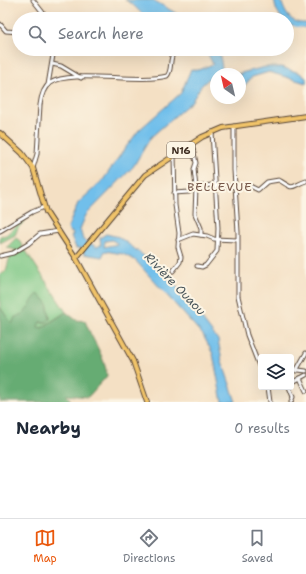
<!DOCTYPE html>
<meta charset="utf-8">
<style>
body{margin:0;font-family:"Shantell Sans",sans-serif;background:#f6f6f7;color:#1f2937}
.controls{position:absolute;right:12px;bottom:12px;display:grid;overflow:hidden;border-radius:4px;box-shadow:0 4px 16px #0002}
.controls button{width:36px;height:36px;display:grid;place-items:center;padding:0;border:0;border-bottom:1px solid #e0e1e3;background:#fff;color:#1f2937;font:20px sans-serif}
.compass{position:absolute;left:210px;top:68px;width:36px;height:36px;border-radius:50%;background:#fff;box-shadow:0 4px 16px #0002;rotate:326deg}
.list{margin:0;padding:0;list-style:none}
h2{display:flex;justify-content:space-between;align-items:center;height:52px;margin:0;padding:0 16px;font-size:17px}
h2 small{font-size:13px;font-weight:400;color:#747a83}
.icon{flex:none;width:22px;height:22px;fill:none;stroke:currentColor;stroke-width:2;stroke-linecap:round;stroke-linejoin:round}
.map{position:relative;flex:none;width:306px;height:402px;overflow:hidden}
.search{position:absolute;background:#fff;box-shadow:0 4px 16px #0002;left:12px;right:12px;top:12px;height:44px;display:flex;align-items:center;gap:10px;box-sizing:border-box;padding:0 14px;border-radius:22px;color:#747a83;font-size:15px}
.sheet{height:116px;background:#fff}
nav{display:flex;justify-content:space-around;align-items:center;box-sizing:border-box;height:56px;border-top:1px solid #e0e1e3;background:#fff;font-size:11px;color:#747a83}
nav a{display:grid;justify-items:center;gap:2px}
nav .on{color:#ea580c}
.map>svg:first-child{display:block}
.green{fill:#7ec886;stroke:#5c7952}
.forest{fill:#66ac73;stroke:#506b48}
.water{fill:#71bfeb;stroke:#567484;fill-rule:evenodd}
.lines{fill:none;stroke-linecap:round;stroke-linejoin:round}
.river{stroke:#71bfeb;stroke-width:3.5}
.minor-casing{stroke:#574537;stroke-width:5}
.major-casing{stroke:#574537;stroke-width:6}
.minor{stroke:#fff;stroke-width:3}
.major{stroke:#f0c369;stroke-width:4}
.labels{text-anchor:middle;dominant-baseline:central;stroke-width:4;stroke-linejoin:round;paint-order:stroke}
.shield{fill:#fcf5e5;stroke:#75675a;stroke-width:1}
.shield-label{font-size:10px;font-weight:bold;fill:#3b2a1e}
.neighbourhood-label{font-size:12px;letter-spacing:1px;fill:#755648;stroke:#fcf5e5}
.water-label{font-size:12px;font-style:italic;fill:#4b575c;stroke:#fcf5e5}
</style>
<div class="map">
<svg width="306" height="402" viewBox="0 0 306 402">
<rect width="100%" height="100%" fill="#fcf5e5"/>
<filter id="ink" filterUnits="userSpaceOnUse"><feTurbulence type="fractalNoise" baseFrequency=".025" numOctaves="2"/><feDisplacementMap in="SourceGraphic" scale="8" xChannelSelector="R" yChannelSelector="G"/><feConvolveMatrix kernelMatrix="1 2 1 2 8 2 1 2 1" color-interpolation-filters="sRGB"/></filter>
<filter id="wash" filterUnits="userSpaceOnUse"><feTurbulence type="fractalNoise" baseFrequency=".012" numOctaves="4" result="noise"/><feDisplacementMap in="SourceGraphic" scale="16" xChannelSelector="R" yChannelSelector="G"/><feGaussianBlur stdDeviation="0.9" result="paint"/><feColorMatrix in="noise" values="0 0 0 0 0 0 0 0 0 0 0 0 0 0 0 0 0 1.4 0 .05"/><feComposite in="paint" operator="in"/></filter>
<g filter="url(#wash)">
<rect width="100%" height="100%" fill="#f4e0c4"/>
<g class="green">
<polygon points="24,219 23,223 18,228 15,235 0,243 0,236 6,235"/>
<polygon points="16,238 20,241 24,251 26,251 66,312 41,328 38,327 37,323 47,322 50,319 47,302 38,294 31,307 12,325 0,307 0,275 6,271 10,256 16,250 8,248 8,246"/>
</g>
<path class="forest" d="M38,294l9,8 3,17 -3,3h-7l-2,5 4,1 24,-16 10,8 9,1c7,19 20,35 22,55l-19,21 -22,-2 5,5 -2,2h-69v-95l12,17 3,-7c13,-3 15,-16 23,-23z"/>
<g class="water">
<path d="M125,0h28l33,19c-12,0 -33,3 -44,-5 -6,-6 -9,-10 -17,-14z"/>
<path d="M274,0h7c4,14 10,24 25,23v5l-19,-4v-5h-5l-6,-10z"/>
<path d="M205,49h14l4,25h-6l-1,-2 -15,14 -9,15 -41,36 -18,30 -47,48 -6,14 3,11 14,7 4,-2 -1,-7 6,-4 13,3 25,19 35,33 39,51 4,21 14,41h-14l-9,-48 -10,-19 -68,-75 -12,-6 -18,-3 -3,6 -18,-3 -1,-6h-7l-5,-12 2,-1 -1,-3 -2,1 -2,-6 10,-24 25,-23 20,-29 16,-21 42,-37 10,-24 7,1 15,-6zM112,240l6,4 -14,3 1,-6z"/>
<polygon points="265,67 281,67 300,73 306,78 306,83 269,72 252,77 240,91 240,74 237,74"/>
</g>
<g class="lines">
<polyline class="river" points="287,19 296,25 306,26"/>
</g>
</g>
<g filter="url(#ink)">
<g class="lines">
<defs>
<g id="minor">
<polyline points="33,0 48,19"/>
<polyline points="0,24 6,31 19,32"/>
<polyline points="52,64 61,66 81,78"/>
<polyline points="48,85 54,49"/>
<polyline points="234,126 234,170 238,232 238,296 247,335 261,371"/>
<polyline points="192,144 196,163 194,169 196,187 195,214 201,228 201,235"/>
<path d="M33,168l4,-14 3,-49c1,-8 3,-17 10,-22 21,-14 88,1 117,-7 6,-6 1,-16 8,-27"/>
<path d="M174,193l15,-1 7,-5 16,-2 26,2 10,-2 10,5 9,-8 12,-2c17,11 10,7 27,1"/>
<polyline points="0,231 32,212 44,207"/>
<polyline points="178,240 193,234 207,236 214,239 237,240"/>
<polyline points="0,256 13,253 28,244 40,234 59,231"/>
<polyline points="197,266 202,267 206,265 217,251 218,228 212,132"/>
<polyline points="173,271 180,262 181,257 178,247 179,233 175,205 174,155"/>
<polyline points="291,369 306,371"/>
<polyline points="296,371 306,353"/>
<polyline points="300,378 306,391"/>
<polyline points="291,383 306,375"/>
<polyline points="268,387 270,402"/>
<polyline points="289,387 293,397 291,402"/>
</g>
<g id="major">
<polyline points="0,133 22,153 33,168 46,212 76,258"/>
<polyline points="147,402 133,361 76,258 145,175 202,137 223,128 306,116"/>
</g>
</defs>
<use href="#minor" class="minor-casing"/>
<use href="#major" class="major-casing"/>
<use href="#minor" class="minor"/>
<use href="#major" class="major"/>
</g>
</g>
<g class="labels">
<rect class="shield" x="167" y="142" width="28" height="16" rx="3"/>
<g class="shield-label">
<text x="181" y="150">N16</text>
</g>
<g class="neighbourhood-label">
<text x="220" y="187">BELLEVUE</text>
</g>
<g class="water-label">
<text transform="translate(175 284) rotate(46)">Rivière Ouaou</text>
</g>
</g>
</svg>
<div class="controls">
<button><svg class="icon" aria-label="layers" viewBox="0 0 24 24"><path d="M12 4l9 5-9 5-9-5zM3 14l9 5 9-5"/></svg></button>
</div>
<svg class="compass" viewBox="-18 -18 36 36"><path d="M0-13l5 13h-10z" fill="#e53935"/><path d="M0 13l5-13h-10z" fill="#747a83"/></svg>
<div class="search"><svg class="icon" aria-label="search" viewBox="0 0 24 24"><circle cx="10" cy="10" r="6"/><path d="M15 15l6 6"/></svg>Search here</div>
</div>
<section class="sheet">
<h2>Nearby<small>0 results</small></h2>
<ul class="list">
</ul>
</section>
<nav>
<a class="on"><svg class="icon" aria-label="map" viewBox="0 0 24 24"><path d="M3 6l6-2 6 2 6-2v14l-6 2-6-2-6 2zM9 4v14M15 6v14"/></svg>Map</a>
<a><svg class="icon" aria-label="directions" viewBox="0 0 24 24"><path d="M12 3l9 9-9 9-9-9zM9 14v-3h6M13 9l2 2-2 2"/></svg>Directions</a>
<a><svg class="icon" aria-label="saved" viewBox="0 0 24 24"><path d="M7 4h10v16l-5-4-5 4z"/></svg>Saved</a>
</nav>
